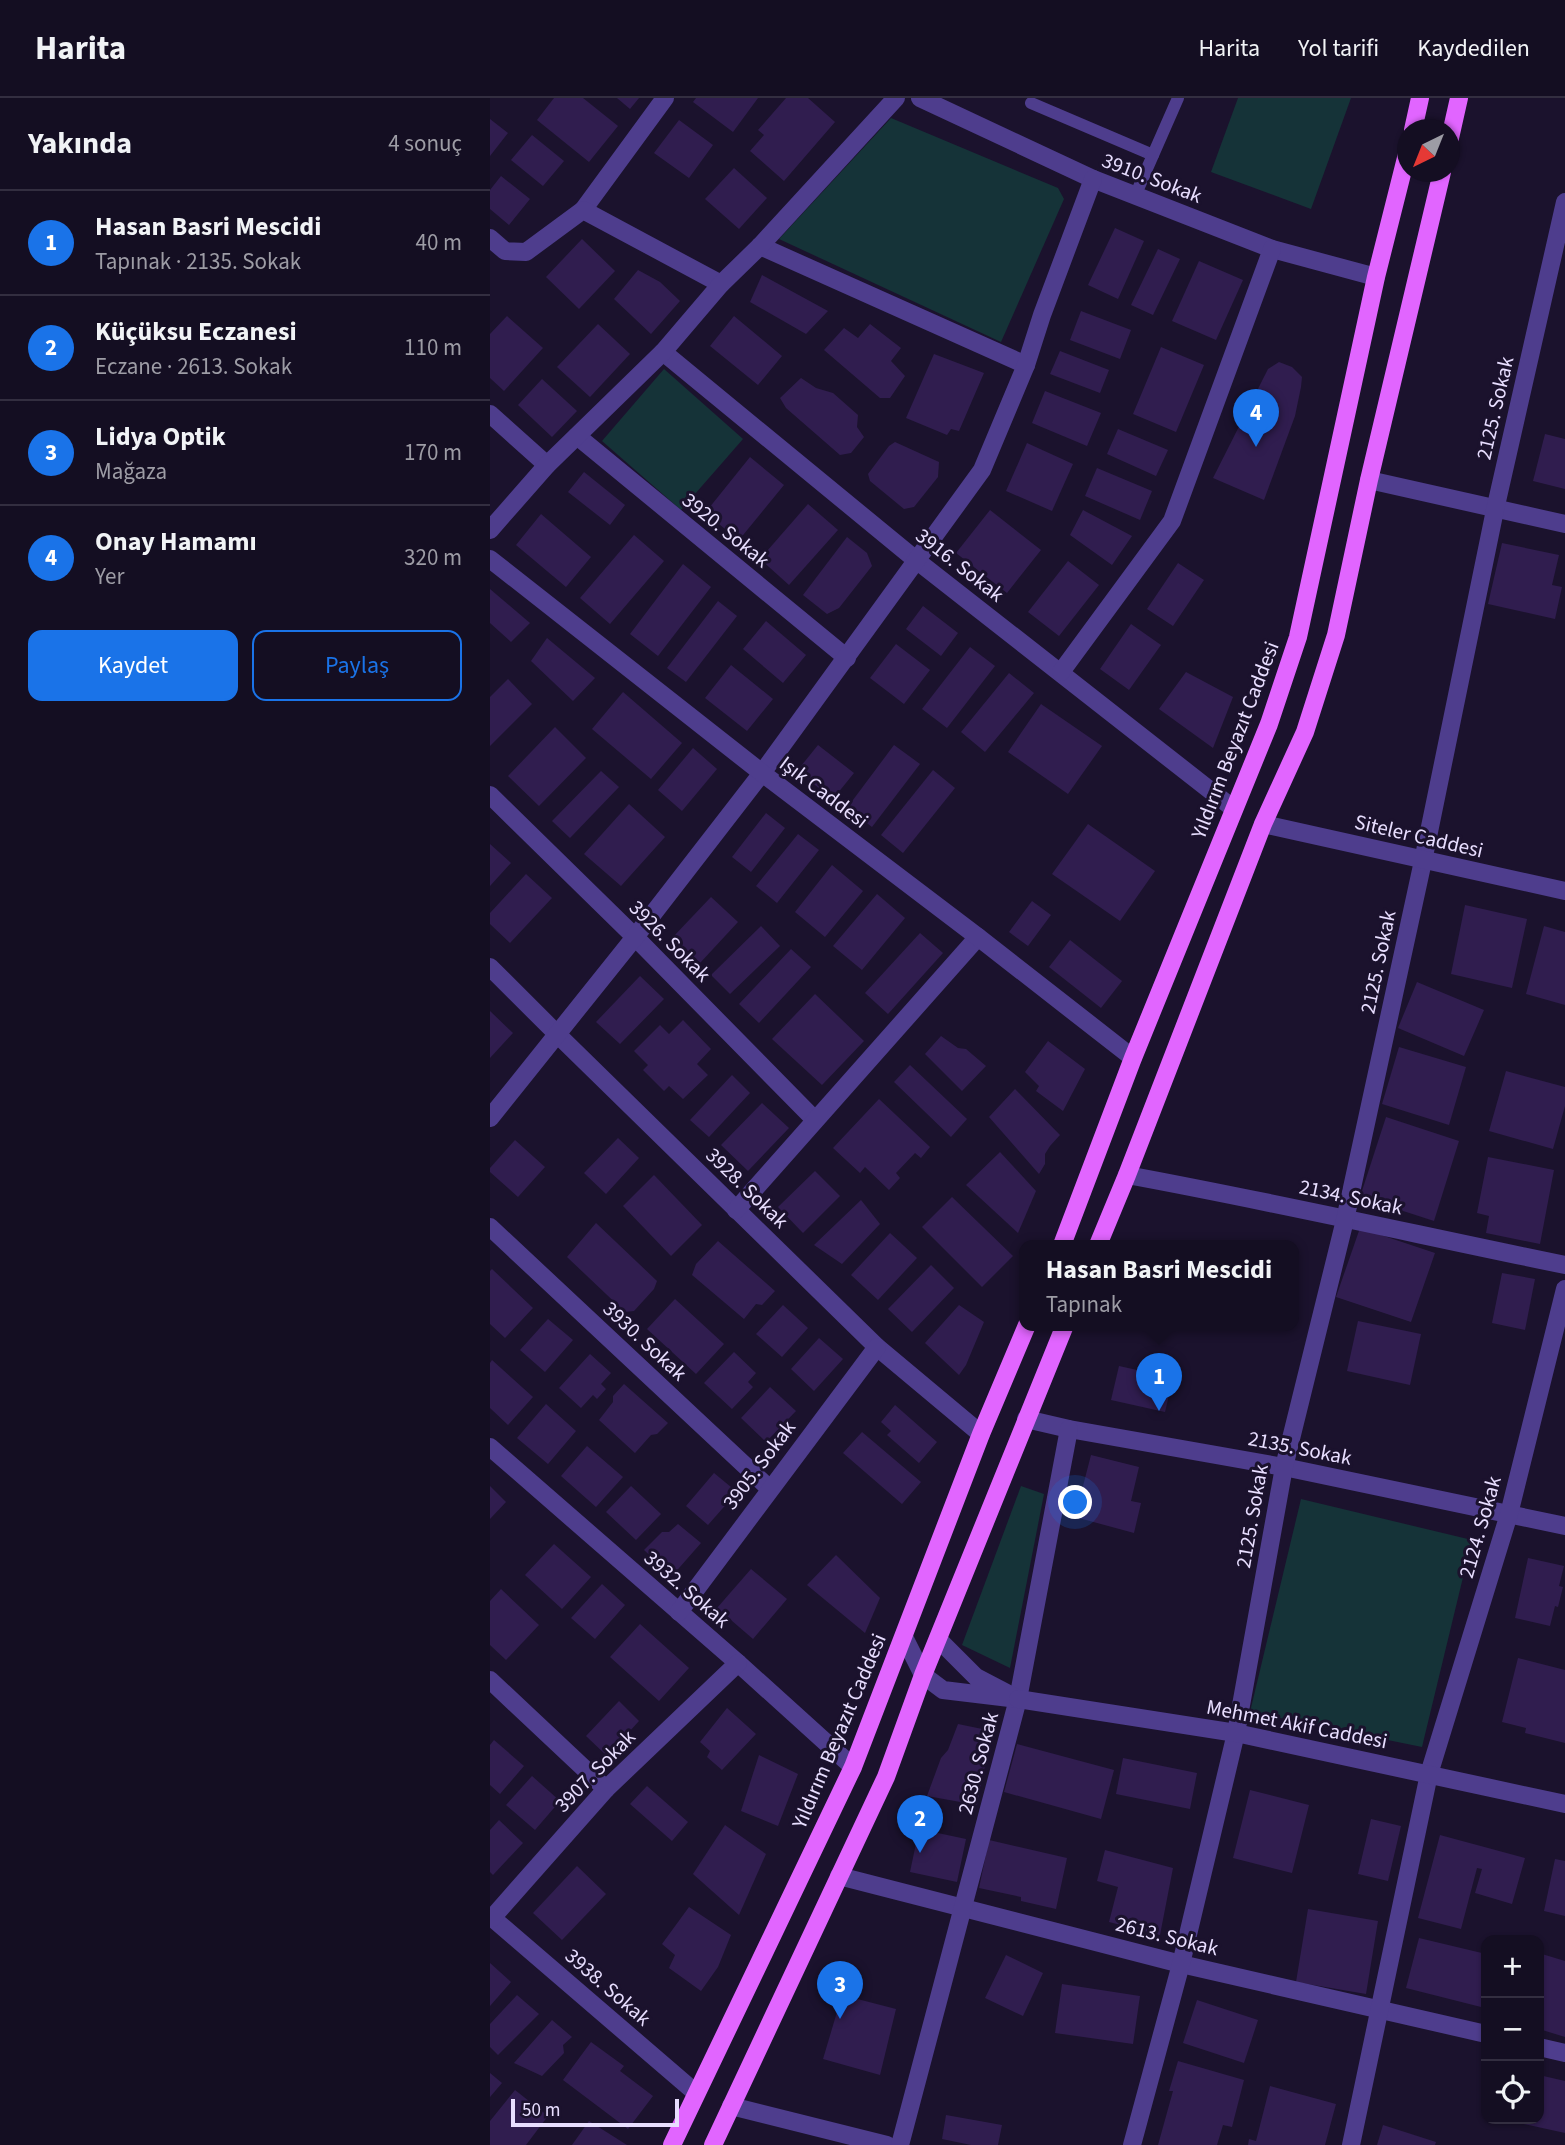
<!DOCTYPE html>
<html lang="tr">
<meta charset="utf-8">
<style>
body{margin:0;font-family:"Source Sans 3",sans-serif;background:#1d172a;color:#f1f3f6}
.controls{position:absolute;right:21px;bottom:21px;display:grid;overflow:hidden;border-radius:14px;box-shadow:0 2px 5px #0004}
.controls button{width:63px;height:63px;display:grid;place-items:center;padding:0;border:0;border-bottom:2px solid #332e40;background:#140e22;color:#f1f3f6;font:35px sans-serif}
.compass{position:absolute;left:907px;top:21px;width:63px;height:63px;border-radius:50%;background:#140e22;box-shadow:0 2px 5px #0004;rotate:223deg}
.scale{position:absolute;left:21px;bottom:18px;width:168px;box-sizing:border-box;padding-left:7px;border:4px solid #e8deff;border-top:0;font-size:19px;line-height:24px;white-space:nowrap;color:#e8deff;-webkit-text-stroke:5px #1b122d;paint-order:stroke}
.you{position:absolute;left:586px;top:1405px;width:24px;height:24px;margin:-18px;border:5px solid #fff;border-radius:50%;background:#1a73e8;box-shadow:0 0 0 10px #1a73e833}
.badge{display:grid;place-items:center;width:46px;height:46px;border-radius:50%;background:#1a73e8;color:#fff;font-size:23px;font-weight:700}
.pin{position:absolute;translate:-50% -58px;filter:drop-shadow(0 2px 4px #0008)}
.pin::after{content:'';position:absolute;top:37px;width:24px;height:21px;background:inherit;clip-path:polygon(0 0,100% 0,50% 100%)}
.popup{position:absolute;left:529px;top:1142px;width:280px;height:91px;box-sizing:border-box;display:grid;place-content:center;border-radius:14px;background:#140e22;filter:drop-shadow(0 2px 5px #0005);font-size:23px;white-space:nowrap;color:#9d9ca5}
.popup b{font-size:26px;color:#f1f3f6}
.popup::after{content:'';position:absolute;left:50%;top:100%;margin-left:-14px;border:14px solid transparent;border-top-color:#140e22}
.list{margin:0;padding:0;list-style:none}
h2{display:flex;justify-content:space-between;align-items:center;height:91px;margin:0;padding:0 28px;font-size:30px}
h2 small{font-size:23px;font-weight:400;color:#9d9ca5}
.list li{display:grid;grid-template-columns:46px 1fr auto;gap:21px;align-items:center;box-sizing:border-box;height:105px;padding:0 28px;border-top:2px solid #332e40}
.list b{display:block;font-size:26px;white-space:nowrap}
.list p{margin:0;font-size:23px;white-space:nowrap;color:#9d9ca5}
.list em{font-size:23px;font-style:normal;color:#9d9ca5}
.actions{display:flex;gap:14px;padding:21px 28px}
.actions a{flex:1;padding:16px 0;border:2px solid #1a73e8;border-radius:14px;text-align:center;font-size:24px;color:#1a73e8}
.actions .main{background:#1a73e8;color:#fff}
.icon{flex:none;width:38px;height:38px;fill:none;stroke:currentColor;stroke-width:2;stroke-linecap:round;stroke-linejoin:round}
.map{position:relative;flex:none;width:1075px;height:2047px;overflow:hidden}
header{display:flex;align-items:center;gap:42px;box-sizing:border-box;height:98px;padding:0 35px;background:#140e22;border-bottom:2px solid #332e40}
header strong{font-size:33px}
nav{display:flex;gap:38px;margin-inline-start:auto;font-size:24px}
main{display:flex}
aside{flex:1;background:#140e22}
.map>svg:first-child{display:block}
.green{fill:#153338}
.building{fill:#301d4f}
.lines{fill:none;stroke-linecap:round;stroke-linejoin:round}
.service{stroke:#4e3d8d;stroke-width:12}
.minor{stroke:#4e3d8d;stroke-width:18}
.tertiary{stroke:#4e3d8d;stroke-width:18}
.primary{stroke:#e165ff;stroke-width:18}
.labels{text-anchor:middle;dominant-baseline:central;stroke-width:6;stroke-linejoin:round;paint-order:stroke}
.street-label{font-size:21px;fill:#e8deff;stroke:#1b122d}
</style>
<header>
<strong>Harita</strong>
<nav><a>Harita</a><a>Yol tarifi</a><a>Kaydedilen</a></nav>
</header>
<main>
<aside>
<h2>Yakında<small>4 sonuç</small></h2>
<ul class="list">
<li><span class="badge">1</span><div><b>Hasan Basri Mescidi</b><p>Tapınak · 2135. Sokak</p></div><em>40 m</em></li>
<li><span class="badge">2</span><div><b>Küçüksu Eczanesi</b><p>Eczane · 2613. Sokak</p></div><em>110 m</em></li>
<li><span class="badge">3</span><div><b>Lidya Optik</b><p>Mağaza</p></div><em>170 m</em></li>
<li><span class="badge">4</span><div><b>Onay Hamamı</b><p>Yer</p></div><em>320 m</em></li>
</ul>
<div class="actions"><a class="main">Kaydet</a><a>Paylaş</a></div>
</aside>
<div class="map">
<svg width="1075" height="2047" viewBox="0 0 1075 2047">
<rect width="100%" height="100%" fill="#1b122d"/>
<g class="green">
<polygon points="748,0 861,0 821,111 721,74"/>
<polygon points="401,20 568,90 574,101 511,244 289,141"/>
<polygon points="174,271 253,341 191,412 112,343"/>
<polygon points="531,1388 554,1396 520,1570 472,1547"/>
<polygon points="811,1401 982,1442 932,1649 760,1614"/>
</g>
<g class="building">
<polygon points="64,0 93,0 128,28 99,64 47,22"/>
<polygon points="127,0 149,0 140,11"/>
<polygon points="206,0 268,0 243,34 203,4"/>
<polygon points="296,0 318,0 345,24 294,83 260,53 274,37 268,32"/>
<polygon points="0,21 18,35 0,58"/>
<polygon points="189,22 223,47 199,80 164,55"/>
<polygon points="42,37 74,63 53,88 21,62"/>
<polygon points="244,70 277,100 249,131 215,101"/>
<polygon points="11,78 40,101 19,127 0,111 0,92"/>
<polygon points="625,130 654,143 628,201 598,187"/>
<polygon points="92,141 125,173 89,211 56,179"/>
<polygon points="668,151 690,161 663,217 641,207"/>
<polygon points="709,163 753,182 726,242 682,223"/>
<polygon points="148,172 170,184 190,203 161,236 124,201"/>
<polygon points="272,177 338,213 316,236 260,204"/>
<polygon points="591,213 641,232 630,261 580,242"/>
<polygon points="17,218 53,250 14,293 0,280 0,236"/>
<polygon points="244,218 292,258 268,287 220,248"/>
<polygon points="108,226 140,256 100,299 67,269"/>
<polygon points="380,226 411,250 401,263 415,278 400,300 390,300 334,252 354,230 368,240"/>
<polygon points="671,249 714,267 686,334 643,316"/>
<polygon points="570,253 619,272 610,295 560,276"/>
<polygon points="444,256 494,275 469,333 461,331 457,337 416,320"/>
<polygon points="789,264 802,269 812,279 811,289 805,318 774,402 723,380 778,271"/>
<polygon points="311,280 326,290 343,295 368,317 367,329 374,339 361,355 350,357 296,310 290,300"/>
<polygon points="52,281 87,313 62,339 28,307"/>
<polygon points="555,293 611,315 597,348 542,325"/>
<polygon points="628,331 678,352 666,378 617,356"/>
<polygon points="1055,336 1075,341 1075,391 1043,383"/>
<polygon points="405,344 449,364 448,379 424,409 414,411 380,383 378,376 399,348"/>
<polygon points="537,345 583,366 562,413 516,393"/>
<polygon points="260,359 294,387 249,442 215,415"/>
<polygon points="607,370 662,393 650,422 595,398"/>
<polygon points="94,374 135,407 120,427 78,394"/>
<polygon points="318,406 348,432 299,487 270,461"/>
<polygon points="500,412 551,452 517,495 466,455"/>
<polygon points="593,412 642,438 622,467 580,437"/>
<polygon points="51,416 101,459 76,489 26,447"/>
<polygon points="144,437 174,463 120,526 90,500"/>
<polygon points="357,439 377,455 382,468 349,510 337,516 313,497"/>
<polygon points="1012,445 1069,457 1062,487 1072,489 1065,521 998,506"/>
<polygon points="578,463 609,487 569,538 538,514"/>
<polygon points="688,465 714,482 683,528 657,511"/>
<polygon points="193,466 221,489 168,558 140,536"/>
<polygon points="0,491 40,525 21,544 0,525"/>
<polygon points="228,503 247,518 196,584 177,570"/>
<polygon points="433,508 468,535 451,558 416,531"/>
<polygon points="276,523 316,557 293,585 253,551"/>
<polygon points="641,526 671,547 639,592 610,571"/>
<polygon points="57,540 105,580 83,603 41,563"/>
<polygon points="406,546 440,572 414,606 380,580"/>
<polygon points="480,549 505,568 457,630 432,611"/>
<polygon points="241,567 283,601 257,633 215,600"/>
<polygon points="696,574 743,599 723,650 669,611"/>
<polygon points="519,575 544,595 495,654 471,634"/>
<polygon points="18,581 42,606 0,648 0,599"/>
<polygon points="133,594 192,645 161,681 102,631"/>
<polygon points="551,606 612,648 578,696 518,654"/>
<polygon points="65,629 96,660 49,708 18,678"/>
<polygon points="328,647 364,675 343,701 307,673"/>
<polygon points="404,647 430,666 382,729 357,710"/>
<polygon points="203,650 227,671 192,713 168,692"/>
<polygon points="443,672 465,690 413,755 391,737"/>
<polygon points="111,673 129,689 80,740 62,723"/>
<polygon points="139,706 175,739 131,788 94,756"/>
<polygon points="276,715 295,730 261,774 242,759"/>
<polygon points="598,726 665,773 630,823 562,776"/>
<polygon points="308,736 329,752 287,805 266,788"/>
<polygon points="0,746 21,765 0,788"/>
<polygon points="342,767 373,793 335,839 305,814"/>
<polygon points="36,776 62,800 20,845 0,826 0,815"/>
<polygon points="387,796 415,820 372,872 343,848"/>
<polygon points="221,799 248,824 210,865 183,839"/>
<polygon points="542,803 561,817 538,848 519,834"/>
<polygon points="975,807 1037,821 1022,890 961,876"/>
<polygon points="271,828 290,848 240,896 221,877"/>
<polygon points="1054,828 1075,834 1075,907 1036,896"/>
<polygon points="430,835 453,855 398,916 375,895"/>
<polygon points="580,842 632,883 611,910 559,869"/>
<polygon points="301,851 321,869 269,925 249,906"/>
<polygon points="150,878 174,901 130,946 106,924"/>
<polygon points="927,884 994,912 974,958 908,930"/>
<polygon points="325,896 374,943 332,987 282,941"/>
<polygon points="0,913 23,935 0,960"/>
<polygon points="193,922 221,951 207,966 218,977 193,1001 179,988 174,993 153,972 158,967 144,953 170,927 179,936"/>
<polygon points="451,938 468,950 476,951 496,968 472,993 435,956"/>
<polygon points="558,943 595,971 573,1013 546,993 549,988 535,974"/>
<polygon points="909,949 976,969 959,1027 892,1006"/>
<polygon points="420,967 477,1021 461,1039 404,984"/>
<polygon points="1016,973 1075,989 1075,1008 1063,1051 999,1033"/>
<polygon points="242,977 260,995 219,1039 200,1022"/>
<polygon points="525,991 570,1037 560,1048 555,1056 555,1066 549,1076 499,1019"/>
<polygon points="389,1001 440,1049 431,1060 425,1055 406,1075 410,1080 399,1092 375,1069 370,1075 343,1050"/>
<polygon points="272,1005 299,1030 258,1073 231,1047"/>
<polygon points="896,1019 969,1043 944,1123 870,1099"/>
<polygon points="128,1040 149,1060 116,1096 94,1075"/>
<polygon points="25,1042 55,1069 28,1099 0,1074 0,1070"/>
<polygon points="510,1054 546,1093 528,1135 476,1087"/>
<polygon points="998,1059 1064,1072 1050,1146 996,1135 999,1118 987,1115"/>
<polygon points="325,1073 350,1098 313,1135 288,1109"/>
<polygon points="164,1077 212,1127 181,1158 133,1108"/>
<polygon points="462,1099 523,1158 492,1189 432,1129"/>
<polygon points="371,1102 390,1126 352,1166 324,1147"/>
<polygon points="106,1125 167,1183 164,1191 144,1213 135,1214 77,1159"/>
<polygon points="870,1130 945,1155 921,1224 846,1199"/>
<polygon points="400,1135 427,1160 388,1202 361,1177"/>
<polygon points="228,1143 285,1193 272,1207 266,1206 254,1221 202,1177 206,1166"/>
<polygon points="441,1167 464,1190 422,1234 398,1211"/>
<polygon points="2,1171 43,1210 15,1240 0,1226 0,1173"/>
<polygon points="1012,1175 1045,1181 1035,1232 1002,1225"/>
<polygon points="185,1201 234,1246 206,1276 157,1231"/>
<polygon points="293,1207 318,1230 292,1259 266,1236"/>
<polygon points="469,1207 494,1224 476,1267 469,1277 435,1245"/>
<polygon points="58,1221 83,1242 55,1274 30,1252"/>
<polygon points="868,1223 931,1236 920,1287 857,1273"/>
<polygon points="329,1240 353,1261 324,1293 301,1271"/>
<polygon points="244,1254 266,1275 258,1284 263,1289 242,1311 214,1285"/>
<polygon points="100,1256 121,1275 111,1286 116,1291 107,1301 103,1297 91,1310 69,1290"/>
<polygon points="2,1262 43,1299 18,1327 0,1310 0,1265"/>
<polygon points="629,1268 683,1280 675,1314 621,1302"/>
<polygon points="134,1286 178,1325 167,1336 161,1337 145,1355 109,1322 123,1304 123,1298"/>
<polygon points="280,1289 306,1313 276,1344 251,1320"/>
<polygon points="56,1306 86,1333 58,1366 27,1340"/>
<polygon points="405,1307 447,1344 429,1365 397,1337 401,1333 391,1324"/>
<polygon points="372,1334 431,1384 412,1406 353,1355"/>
<polygon points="97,1348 133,1379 106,1409 71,1378"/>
<polygon points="601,1357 649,1369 641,1403 651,1405 644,1435 585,1419"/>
<polygon points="224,1375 247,1394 218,1427 196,1408"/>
<polygon points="0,1388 16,1404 0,1421"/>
<polygon points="141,1388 171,1416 146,1442 116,1414"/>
<polygon points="188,1426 211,1445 182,1478 154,1452 172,1434 179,1434"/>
<polygon points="64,1446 101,1479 72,1511 35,1477"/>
<polygon points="346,1457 390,1500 375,1535 317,1487"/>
<polygon points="1038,1460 1074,1468 1069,1488 1073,1489 1068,1509 1065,1508 1060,1528 1025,1520"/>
<polygon points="261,1471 297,1501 263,1541 227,1510"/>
<polygon points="112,1486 135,1507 105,1541 81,1520"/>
<polygon points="11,1491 49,1527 16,1562 0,1547 0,1503"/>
<polygon points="150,1526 199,1570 169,1603 120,1559"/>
<polygon points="1028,1560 1075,1572 1075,1645 1035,1635 1036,1630 1012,1624"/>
<polygon points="129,1603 149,1623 117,1658 96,1638"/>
<polygon points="237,1610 266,1636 232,1672 217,1659 220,1653 210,1644"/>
<polygon points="468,1626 502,1633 487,1707 437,1698 451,1660 458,1652"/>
<polygon points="4,1642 34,1668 10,1696 0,1687 0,1647"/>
<polygon points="527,1646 624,1672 611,1721 514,1694"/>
<polygon points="269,1657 308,1676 288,1728 251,1713"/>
<polygon points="633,1660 707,1675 700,1711 626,1696"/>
<polygon points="42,1678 70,1703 45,1732 16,1707"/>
<polygon points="157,1688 198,1724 182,1743 140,1706"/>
<polygon points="760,1692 819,1707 802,1775 743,1760"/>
<polygon points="881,1721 911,1728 898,1783 868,1776"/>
<polygon points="9,1722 33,1745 3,1777 0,1774 0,1732"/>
<polygon points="235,1727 276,1756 249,1817 203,1776"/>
<polygon points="429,1731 476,1741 467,1784 420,1774"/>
<polygon points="950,1737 1035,1760 1022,1806 985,1795 992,1771 987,1770 971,1831 928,1820"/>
<polygon points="499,1742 577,1760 566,1811 531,1803 531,1799 489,1790"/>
<polygon points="615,1752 683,1770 670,1837 619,1824 628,1789 607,1783"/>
<polygon points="1065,1761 1075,1763 1075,1818 1054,1813"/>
<polygon points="87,1768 116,1796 72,1842 43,1815"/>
<polygon points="199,1809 241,1837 228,1869 211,1893 179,1870 185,1857 172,1846"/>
<polygon points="818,1811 888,1823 876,1896 806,1884"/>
<polygon points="929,1840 996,1856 995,1910 916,1890"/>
<polygon points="1052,1856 1075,1863 1075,1939 1049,1931 1049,1868"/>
<polygon points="516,1857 553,1875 533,1918 495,1900"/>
<polygon points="0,1865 21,1884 0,1908"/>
<polygon points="572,1886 650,1898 643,1946 565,1935"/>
<polygon points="27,1897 49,1916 8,1957 0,1949 0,1926"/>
<polygon points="352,1897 406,1911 390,1977 333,1961"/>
<polygon points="707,1902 768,1922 754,1965 693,1945"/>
<polygon points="62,1922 82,1939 73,1947 74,1955 52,1978 24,1965"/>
<polygon points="101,1944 134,1968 130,1973 163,1998 138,2031 73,1982"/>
<polygon points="688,1963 754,1982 742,2029 733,2027 727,2047 668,2047 683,1993 679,1993"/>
<polygon points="0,1975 12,1985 0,1999"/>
<polygon points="1049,1977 1075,1983 1075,2035 1016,2022 1049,2021"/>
<polygon points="780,1988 846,2006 835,2047 758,2047 759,2041 766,2043"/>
<polygon points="25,1992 58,2018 36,2047 0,2047 0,2023"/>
<polygon points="456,2017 512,2027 508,2047 481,2047 452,2041"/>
<polygon points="99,2023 137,2047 82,2047"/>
<polygon points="893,2027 946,2044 945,2047 887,2047"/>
</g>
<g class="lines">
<g class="service">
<polyline points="541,5 663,57"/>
<polyline points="645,98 688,0"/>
</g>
<g class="minor">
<polyline points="430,0 603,81 782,151 886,179"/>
<polyline points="93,112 175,0"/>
<polyline points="0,140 15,153 36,154 93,112 231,186"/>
<polyline points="270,148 536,267"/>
<polyline points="173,254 426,462 744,711"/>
<polyline points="0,316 57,367"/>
<polyline points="87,338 357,560"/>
<polyline points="879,382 1075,426"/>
<polyline points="0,432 57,367 173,254 231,186 270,148 406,0"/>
<polyline points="571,574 682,423 782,151"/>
<polyline points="0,697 145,839 325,1022"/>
<polyline points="0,869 67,936 387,1249 491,1336"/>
<polyline points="0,1020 145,839 272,675 492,372 536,267 552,217 603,81"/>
<path d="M637,1077c147,27 292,60 438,90"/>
<polyline points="246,1112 488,839"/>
<polyline points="0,1129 280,1391"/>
<polyline points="536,1321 579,1331 794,1369 1075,1428"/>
<polyline points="0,1349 248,1565 363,1669"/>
<polyline points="189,1514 387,1249"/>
<polyline points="0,1582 116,1691"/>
<polyline points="349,1778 691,1866 996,1936"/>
<polyline points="0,1818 206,1995"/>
<polyline points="2,1820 116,1691 248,1565"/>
<polyline points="1049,1949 1075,1955"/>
<polyline points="241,2008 397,2047"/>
<polyline points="410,2047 528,1601 579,1331"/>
<polyline points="642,2047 691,1866 746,1635 794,1369 855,1122 933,763 1005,412 1075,104"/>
<polyline points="861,2047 939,1676 1019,1416 1075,1191"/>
</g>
<g class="tertiary">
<polyline points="0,461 272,675 488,839 643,960"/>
<polyline points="773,726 1075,793"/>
<polyline points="414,1539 433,1577 453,1592 528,1601 486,1579 448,1541"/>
<polyline points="528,1601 746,1635 1075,1706"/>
</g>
<g class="primary">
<polyline points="923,32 930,0"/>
<polyline points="960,40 969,0"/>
<polyline points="572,1147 643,960 779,626 808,539 886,179 918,52"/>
<polyline points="608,1147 637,1077 773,726 815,634 846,537 879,382 952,74"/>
<polyline points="182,2047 363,1669 491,1336 537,1227"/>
<polyline points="223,2047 396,1679 433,1577 575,1227"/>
</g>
</g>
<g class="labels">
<g class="street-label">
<text transform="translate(662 80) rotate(21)">3910. Sokak</text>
<text transform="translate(1005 310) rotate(-77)">2125. Sokak</text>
<text transform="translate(236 432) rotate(39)">3920. Sokak</text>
<text transform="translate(470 467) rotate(38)">3916. Sokak</text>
<text transform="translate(745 642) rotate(-69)">Yıldırım Beyazıt Caddesi</text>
<text transform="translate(334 694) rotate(37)">Işık Caddesi</text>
<text transform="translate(929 738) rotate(13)">Siteler Caddesi</text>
<text transform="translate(180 843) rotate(45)">3926. Sokak</text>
<text transform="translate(888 864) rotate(-78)">2125. Sokak</text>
<text transform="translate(257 1090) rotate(44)">3928. Sokak</text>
<text transform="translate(861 1099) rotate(12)">2134. Sokak</text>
<text transform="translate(155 1243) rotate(43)">3930. Sokak</text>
<text transform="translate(810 1350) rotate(11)">2135. Sokak</text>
<text transform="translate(269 1367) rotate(-53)">3905. Sokak</text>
<text transform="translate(762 1418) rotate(-80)">2125. Sokak</text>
<text transform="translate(990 1429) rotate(-74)">2124. Sokak</text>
<text transform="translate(197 1491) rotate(41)">3932. Sokak</text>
<text transform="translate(807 1626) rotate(11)">Mehmet Akif Caddesi</text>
<text transform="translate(349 1633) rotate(-67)">Yıldırım Beyazıt Caddesi</text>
<text transform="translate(488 1665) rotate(-75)">2630. Sokak</text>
<text transform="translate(105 1673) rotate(-46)">3907. Sokak</text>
<text transform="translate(677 1838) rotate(14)">2613. Sokak</text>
<text transform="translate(118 1889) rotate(41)">3938. Sokak</text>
</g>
</g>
</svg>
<div class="controls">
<button>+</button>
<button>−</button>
<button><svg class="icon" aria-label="locate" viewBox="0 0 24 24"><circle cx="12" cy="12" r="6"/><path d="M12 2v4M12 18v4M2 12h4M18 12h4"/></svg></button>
</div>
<svg class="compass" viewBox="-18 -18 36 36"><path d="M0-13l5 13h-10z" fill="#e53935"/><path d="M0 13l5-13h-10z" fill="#9d9ca5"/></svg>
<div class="scale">50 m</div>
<div class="you"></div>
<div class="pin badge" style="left:669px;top:1313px">1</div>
<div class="popup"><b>Hasan Basri Mescidi</b>Tapınak</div>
<div class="pin badge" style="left:430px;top:1755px">2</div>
<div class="pin badge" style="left:350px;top:1921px">3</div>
<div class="pin badge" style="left:766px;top:349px">4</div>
</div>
</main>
